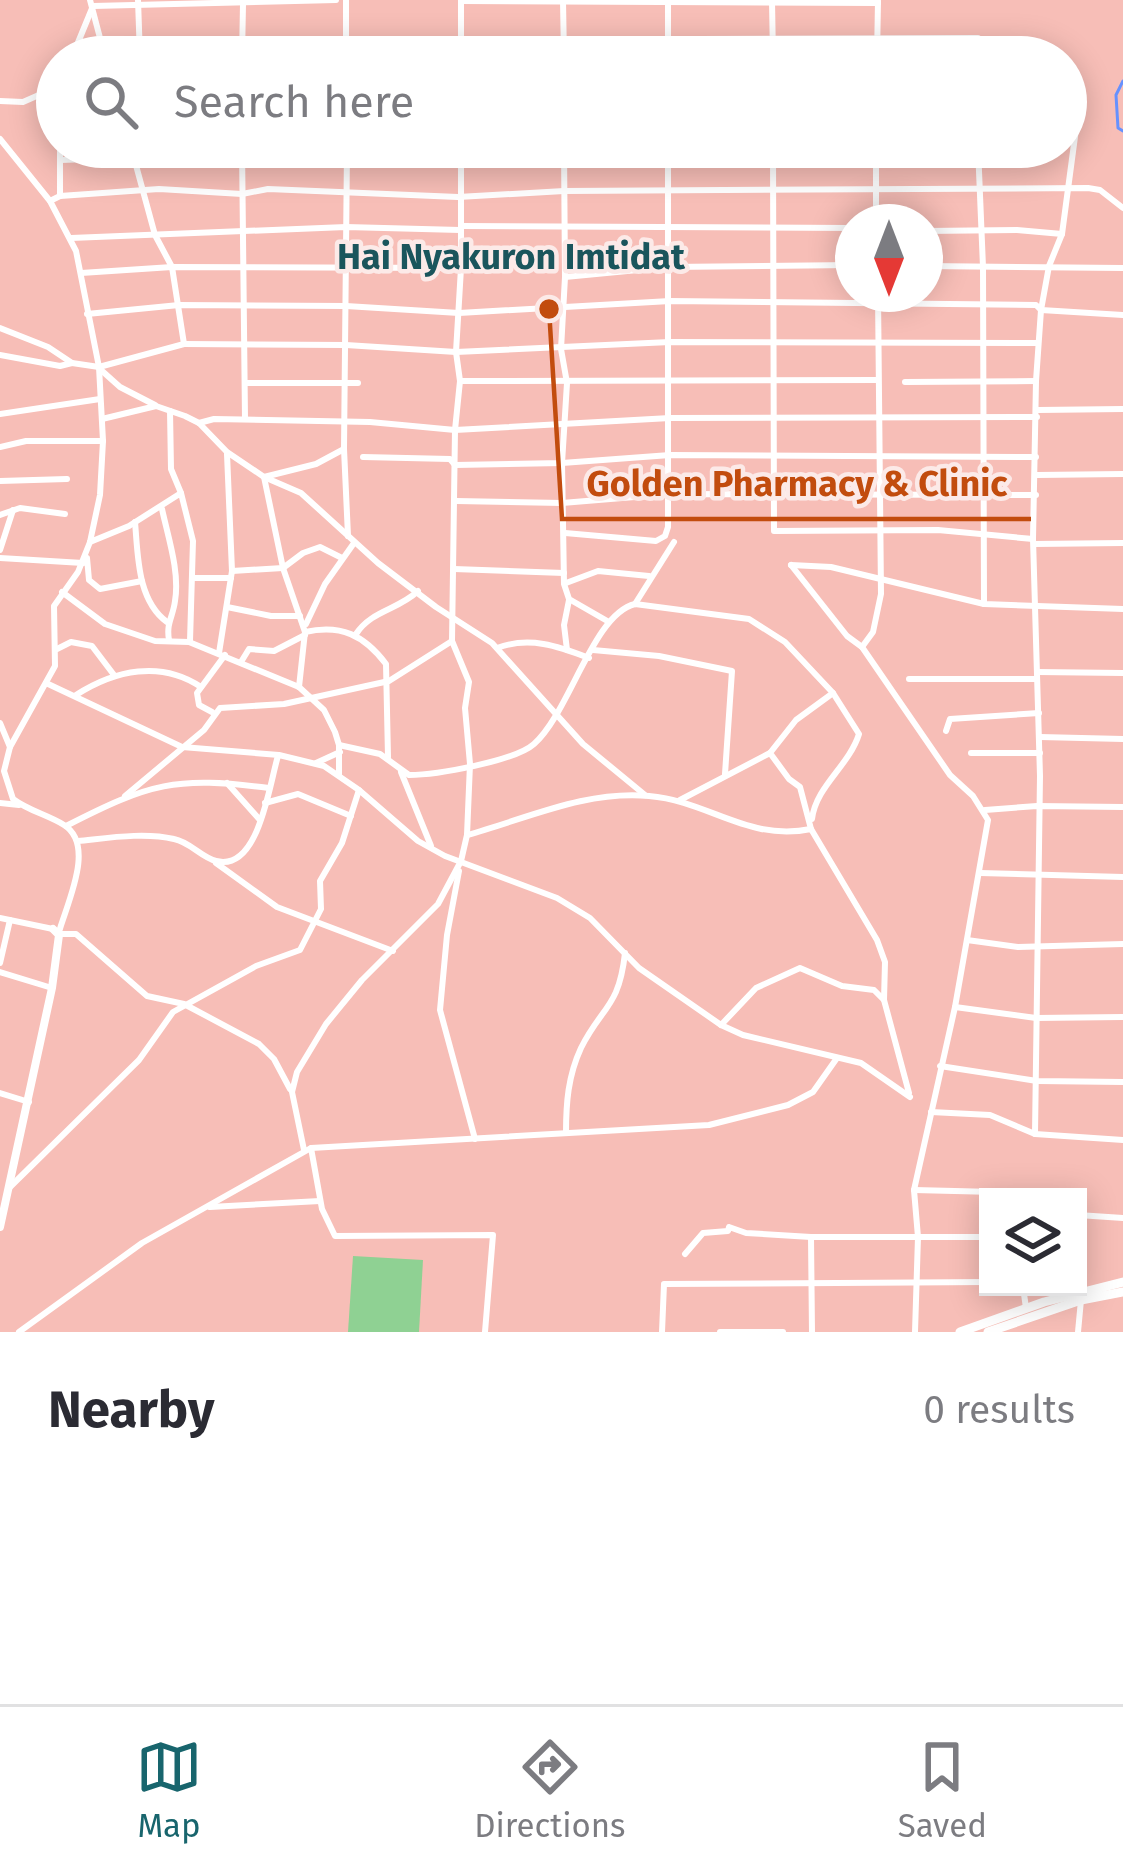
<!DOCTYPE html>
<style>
body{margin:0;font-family:"Fira Sans",sans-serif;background:#f7f7f7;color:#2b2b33}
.controls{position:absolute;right:36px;bottom:36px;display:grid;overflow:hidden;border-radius:0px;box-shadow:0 6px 30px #0003}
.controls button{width:108px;height:108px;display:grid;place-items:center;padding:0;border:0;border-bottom:3px solid #e1e1e2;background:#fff;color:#2b2b33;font:60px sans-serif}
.compass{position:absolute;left:835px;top:204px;width:108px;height:108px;border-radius:50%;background:#fff;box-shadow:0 6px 30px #0003;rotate:180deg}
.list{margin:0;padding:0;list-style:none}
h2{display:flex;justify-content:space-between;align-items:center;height:156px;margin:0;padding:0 48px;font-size:51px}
h2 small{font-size:39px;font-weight:400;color:#7c7c81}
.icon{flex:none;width:66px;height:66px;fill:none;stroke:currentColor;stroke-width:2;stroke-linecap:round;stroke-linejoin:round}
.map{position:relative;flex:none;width:1123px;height:1332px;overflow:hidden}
.search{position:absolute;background:#fff;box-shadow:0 6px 30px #0003;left:36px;right:36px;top:36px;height:132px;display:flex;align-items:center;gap:30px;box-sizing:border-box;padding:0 42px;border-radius:66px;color:#7c7c81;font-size:45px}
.sheet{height:372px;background:#fff}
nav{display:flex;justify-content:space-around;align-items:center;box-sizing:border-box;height:168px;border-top:3px solid #e1e1e2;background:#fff;font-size:33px;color:#7c7c81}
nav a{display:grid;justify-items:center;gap:6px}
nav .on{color:#18656d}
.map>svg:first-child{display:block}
.green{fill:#8fd193}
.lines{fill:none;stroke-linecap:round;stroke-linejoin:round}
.stream{stroke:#6691fe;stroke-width:3}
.minor{stroke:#fff;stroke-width:6}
.tertiary{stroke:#fff;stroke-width:8}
.secondary{stroke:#fff;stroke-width:9}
.labels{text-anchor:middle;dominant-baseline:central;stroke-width:9;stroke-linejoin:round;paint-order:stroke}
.neighbourhood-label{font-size:36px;font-weight:bold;fill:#1a555c;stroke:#fceae8}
.leader{fill:none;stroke:#c24c0e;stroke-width:4.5}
.callout-dot{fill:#c24c0e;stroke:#fceae8;stroke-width:4.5}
.callout-label{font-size:36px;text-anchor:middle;font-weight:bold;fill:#c24c0e;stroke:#fceae8;stroke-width:9;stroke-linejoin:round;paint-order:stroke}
</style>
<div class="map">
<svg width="1123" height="1332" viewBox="0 0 1123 1332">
<rect width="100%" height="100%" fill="#f7beb7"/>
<polygon class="green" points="353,1256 423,1260 419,1332 348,1332"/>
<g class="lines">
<polyline class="stream" points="1123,81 1116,95 1118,128 1123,131"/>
<g class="minor">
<polyline points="90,0 105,57"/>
<polyline points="138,0 140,57"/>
<polyline points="346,0 346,57"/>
<polyline points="461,0 461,57"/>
<polyline points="461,1 878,3"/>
<polyline points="563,1 564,57"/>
<polyline points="772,1 773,57"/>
<polyline points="668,4 668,57"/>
<polyline points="461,40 978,38 978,57"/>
<polyline points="72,57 93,6 336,0"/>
<polyline points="242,57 243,4"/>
<polyline points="877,57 878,1"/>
<polyline points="0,101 23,102 57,87"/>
<polyline points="0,139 50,201 76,251 99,367 103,441 100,495 90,542 78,572 54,606 55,666 10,747"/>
<polyline points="242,147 245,419"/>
<polyline points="564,147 565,277 561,349 567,383 562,463 564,584 569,599 609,622"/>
<polyline points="773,147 774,531 938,530 1033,539"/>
<polyline points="876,147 876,222"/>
<polyline points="978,147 983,267 984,604"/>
<polyline points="347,150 344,449 348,536"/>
<polyline points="461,150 876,155"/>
<polyline points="60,160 347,151 461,154"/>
<polyline points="60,196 60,147"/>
<polyline points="50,201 60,196 159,189 242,194 268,189 458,197 564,191 1088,188 1100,190 1123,208"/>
<polyline points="461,226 853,228"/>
<polyline points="925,231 1017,230 1062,234"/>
<polyline points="71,238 346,227 460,230"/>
<polyline points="925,266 1123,268"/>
<polyline points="81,273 172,267 461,268"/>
<polyline points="565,277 669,267 853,265"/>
<polyline points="87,314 179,305 346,306 459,313 670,301 1036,305 1041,310 1123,315"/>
<polyline points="0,328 48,347 72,363 99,367 184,344 172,267 155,235 131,147"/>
<polyline points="184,344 346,345 456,352 670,342 1038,343"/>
<polyline points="0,355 60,366 72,363"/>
<polyline points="101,370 120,387 155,405"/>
<polyline points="461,381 877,380"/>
<polyline points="905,382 1036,381"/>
<polyline points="245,383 358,383"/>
<polyline points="1038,410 1123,409"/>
<polyline points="170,411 171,469 181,493"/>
<polyline points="0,414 100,399"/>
<polyline points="102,419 156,406 185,416 199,423 227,452 264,477 301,493 378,563 436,607 492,643 583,744 645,795"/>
<polyline points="199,423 214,419 370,422 455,430 670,418 1037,417"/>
<polyline points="0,447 26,441 103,441"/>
<polyline points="363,457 450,459 455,465 562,463 670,455 1036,457"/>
<polyline points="1037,475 1123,474"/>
<polyline points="0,481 67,479"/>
<polyline points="456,501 562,503 671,494 1036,495"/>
<path d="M162,509c6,28 18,63 13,92 -2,16 -9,22 -6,39"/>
<polyline points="0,515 20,508 65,514"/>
<path d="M135,522c3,33 2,78 32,100"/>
<polyline points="565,533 656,541 665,536 668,527 668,147"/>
<polyline points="90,542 129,526 181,493 193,541 190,641"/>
<polyline points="1034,544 1123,543"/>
<polyline points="0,550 13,510"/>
<polyline points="0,558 83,563"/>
<polyline points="87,558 89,580 100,589 142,581"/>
<polyline points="791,565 847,636 862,647 950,775 973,796 988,820 955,1007 914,1190 918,1237 915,1332"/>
<polyline points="791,565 831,567 984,604 1123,609"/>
<polyline points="454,569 564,573"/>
<polyline points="232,571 283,568 303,553 320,547 342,558"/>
<polyline points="194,578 231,578"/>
<polyline points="566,583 598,571 649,576"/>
<polyline points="62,592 105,624 155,641 189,642 299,687 324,710 335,732 339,745 339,774"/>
<polyline points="635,604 674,542"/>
<polyline points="227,607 271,616 300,616"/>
<polyline points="306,624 325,584 354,543"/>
<path d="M305,632c36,-8 59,3 81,32l2,93"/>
<path d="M356,634c16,-24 42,-24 62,-43"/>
<polyline points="862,647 873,632 881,594 878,294"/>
<path d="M497,648c32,-12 61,-2 92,10"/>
<polyline points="57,649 71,642 92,646 114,675"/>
<polyline points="567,650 564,625 569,600"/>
<polyline points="593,650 659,656 732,671 725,774"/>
<polyline points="219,653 232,571 227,454"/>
<polyline points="241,662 249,649 274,651 305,635"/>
<polyline points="1037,672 1123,673"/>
<polyline points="909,679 1037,679"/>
<polyline points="46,683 182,747 279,755 324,766 359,790 418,841 445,856 557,898 590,918 639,968 721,1025 743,1035 861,1063 910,1097"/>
<polyline points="299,687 305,632 283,568 264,477 316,464 344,449"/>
<path d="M76,695c39,-25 85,-35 125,-8"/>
<polyline points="212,712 199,705 197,693 225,655"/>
<path d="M0,723l10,24 -6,24 9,28c16,12 35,16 51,26 32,20 3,78 -5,107"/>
<polyline points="946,731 950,719 1039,713"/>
<polyline points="1040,737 1123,739"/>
<path d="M339,745l41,9 29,21c27,0 106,-14 125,-31 36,-32 59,-130 101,-140l114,15 36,23 48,51 -37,27 -26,33 19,26 11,8 11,42"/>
<polyline points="971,753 1040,753"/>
<polyline points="316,763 340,752"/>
<polyline points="401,772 431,846"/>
<polyline points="227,783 260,820"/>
<polyline points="125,796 204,730 220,708 284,704 389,681 452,641"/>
<polyline points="680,800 770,753"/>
<polyline points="0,803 19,805"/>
<polyline points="265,803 298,794 351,816"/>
<polyline points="985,810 1037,806 1123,807"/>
<path d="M812,819c4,-33 37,-53 47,-85l-26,-41"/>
<path d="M66,826c84,-43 109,-50 203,-38"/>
<path d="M467,835c59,-16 119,-45 182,-39 60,5 99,46 162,33l66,111 8,22 -1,38 25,93"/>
<path d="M78,841c30,-3 66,-9 96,-2 16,3 27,18 42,22 43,11 53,-76 62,-105"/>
<polyline points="216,863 277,907 393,951"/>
<polyline points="459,871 447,935 440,1010 475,1139"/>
<polyline points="980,873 1123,877"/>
<polyline points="0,918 53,929"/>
<polyline points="59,934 76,934 147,996 184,1004 259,1044 274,1059 290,1089"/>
<polyline points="967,940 1018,947 1123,944"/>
<polyline points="0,963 10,920"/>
<polyline points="0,972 52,988"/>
<polyline points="955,1007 1036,1018 1123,1017"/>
<polyline points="721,1025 756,988 800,968 842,986 874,990 884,1000"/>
<polyline points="940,1066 1037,1081 1123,1082"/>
<polyline points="0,1093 29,1102"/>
<polyline points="931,1112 990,1115 1035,1134 1123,1140"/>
<path d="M566,1133c0,-30 2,-57 15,-85 21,-42 38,-40 44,-95"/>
<polyline points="1035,1134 1040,776 1033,539 1036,381 1041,310 1049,266 1062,234 1076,129 1070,100 1066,102"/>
<polyline points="311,1148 322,1209 335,1236 493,1235 485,1332"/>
<polyline points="304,1150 292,1092 297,1072 326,1024 362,980 438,904 461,861 467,835 470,764 465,708 469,682 452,641 455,430 460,381 456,352 461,268 461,147"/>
<polyline points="9,1188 139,1060 173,1012 256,966 300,950 321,909 320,881 342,843 359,790"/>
<polyline points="914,1190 995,1192"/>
<polyline points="210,1207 320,1201"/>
<polyline points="1078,1215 1123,1218"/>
<polyline points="811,1237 812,1332"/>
<polyline points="685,1254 703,1233 728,1231 729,1227 746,1233 811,1237 988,1237"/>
<polyline points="1023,1287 1026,1308"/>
<polyline points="19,1332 142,1243 311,1148 709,1125 788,1105 813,1092 837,1058"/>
<polyline points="662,1332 664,1284 988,1282"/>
<polyline points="720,1332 783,1332"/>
<polyline points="1078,1332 1081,1300"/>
</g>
<polyline class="tertiary" points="0,1227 52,988 59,935 53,929"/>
<g class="secondary">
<polyline points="960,1332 1044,1302 1123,1282"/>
<polyline points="988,1332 1081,1300 1123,1292"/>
</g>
</g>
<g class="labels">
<g class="neighbourhood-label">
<text x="511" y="257">Hai Nyakuron Imtidat</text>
</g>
</g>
<path class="leader" d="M549 309L562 519H1031"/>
<circle class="callout-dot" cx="549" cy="309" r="12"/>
<g class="callout-label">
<text x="797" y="496">Golden Pharmacy &amp; Clinic</text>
</g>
</svg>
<div class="controls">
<button><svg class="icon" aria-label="layers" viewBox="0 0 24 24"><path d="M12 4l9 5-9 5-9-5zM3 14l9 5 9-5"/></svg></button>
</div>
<svg class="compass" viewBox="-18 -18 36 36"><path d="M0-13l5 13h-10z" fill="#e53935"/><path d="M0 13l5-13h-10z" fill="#7c7c81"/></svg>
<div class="search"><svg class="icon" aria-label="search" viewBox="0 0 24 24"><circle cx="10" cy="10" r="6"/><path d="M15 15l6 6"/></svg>Search here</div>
</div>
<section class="sheet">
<h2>Nearby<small>0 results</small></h2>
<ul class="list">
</ul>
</section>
<nav>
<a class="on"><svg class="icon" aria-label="map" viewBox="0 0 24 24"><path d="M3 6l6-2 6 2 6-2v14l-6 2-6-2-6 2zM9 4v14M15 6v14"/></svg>Map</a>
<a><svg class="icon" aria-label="directions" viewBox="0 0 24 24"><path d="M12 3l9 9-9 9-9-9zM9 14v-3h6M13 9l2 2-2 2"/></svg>Directions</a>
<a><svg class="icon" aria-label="saved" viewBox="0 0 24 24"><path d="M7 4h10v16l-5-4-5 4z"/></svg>Saved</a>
</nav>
